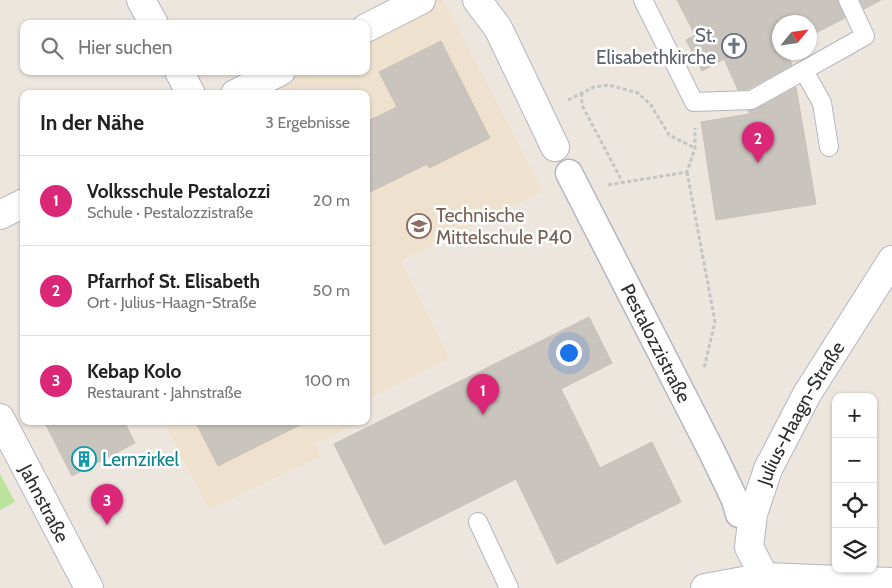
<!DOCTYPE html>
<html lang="de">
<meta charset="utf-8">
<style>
body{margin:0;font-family:Cabin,sans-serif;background:#f2f2f2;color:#222}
.controls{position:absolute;right:15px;bottom:15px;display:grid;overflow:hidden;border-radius:10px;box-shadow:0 1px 4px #0004}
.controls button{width:45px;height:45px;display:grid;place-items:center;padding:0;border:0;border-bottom:1px solid #e0e0e0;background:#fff;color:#222;font:25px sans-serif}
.compass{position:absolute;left:772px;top:15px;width:45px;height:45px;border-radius:50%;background:#fff;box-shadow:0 1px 4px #0004;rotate:61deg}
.you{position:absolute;left:568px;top:352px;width:18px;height:18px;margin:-12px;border:4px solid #fff;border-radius:50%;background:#1a73e8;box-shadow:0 0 0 8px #1a73e833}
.badge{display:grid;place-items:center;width:32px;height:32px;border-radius:50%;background:#db2777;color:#fff;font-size:16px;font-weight:700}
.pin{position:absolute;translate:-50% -41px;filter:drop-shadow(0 1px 2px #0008)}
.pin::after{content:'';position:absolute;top:26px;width:18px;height:15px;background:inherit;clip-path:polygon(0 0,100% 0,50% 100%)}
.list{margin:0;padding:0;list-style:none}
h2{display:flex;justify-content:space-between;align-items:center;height:65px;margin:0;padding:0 20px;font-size:21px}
h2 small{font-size:16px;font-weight:400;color:#767676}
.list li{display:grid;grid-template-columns:32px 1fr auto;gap:15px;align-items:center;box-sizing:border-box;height:90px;padding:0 20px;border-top:1px solid #e0e0e0}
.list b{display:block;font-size:19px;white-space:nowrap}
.list p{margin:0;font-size:16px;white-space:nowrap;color:#767676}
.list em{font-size:16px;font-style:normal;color:#767676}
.icon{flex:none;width:28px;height:28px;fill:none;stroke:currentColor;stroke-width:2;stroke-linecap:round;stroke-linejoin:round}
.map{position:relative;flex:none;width:892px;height:588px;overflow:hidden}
.search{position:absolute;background:#fff;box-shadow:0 1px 4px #0004;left:20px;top:20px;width:350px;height:55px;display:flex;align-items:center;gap:12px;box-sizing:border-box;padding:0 18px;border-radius:10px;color:#767676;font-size:19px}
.panel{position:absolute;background:#fff;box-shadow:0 1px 4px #0004;left:20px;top:90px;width:350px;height:335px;border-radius:10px}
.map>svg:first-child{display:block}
.education{fill:#eee1ce}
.green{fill:#bbe39c}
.building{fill:#c9c4bd;stroke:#c9c1b8}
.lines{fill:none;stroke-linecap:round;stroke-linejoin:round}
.service-casing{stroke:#b2b6bf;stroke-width:20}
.pedestrian-casing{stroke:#b2b6bf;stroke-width:29}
.minor-casing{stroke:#b2b6bf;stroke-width:30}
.tertiary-casing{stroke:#b2b6bf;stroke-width:30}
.path{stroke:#c4c4c4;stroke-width:3;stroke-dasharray:4 2.5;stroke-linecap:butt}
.service{stroke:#fff;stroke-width:18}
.pedestrian{stroke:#fff;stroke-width:26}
.minor{stroke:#fff;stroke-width:28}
.tertiary{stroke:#fff;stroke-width:28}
.labels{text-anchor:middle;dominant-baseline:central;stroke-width:5;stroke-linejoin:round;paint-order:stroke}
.worship-label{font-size:19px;fill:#5b616d;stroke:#fff;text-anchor:end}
.education-label{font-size:19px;fill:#785e54;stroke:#fff;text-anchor:start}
.street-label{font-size:19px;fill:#2c2c2c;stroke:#fff}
.culture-label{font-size:19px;fill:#0d838f;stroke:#fff;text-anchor:start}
</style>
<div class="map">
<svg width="892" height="588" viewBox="0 0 892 588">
<rect width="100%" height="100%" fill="#ede6df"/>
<g class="education">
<polygon points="412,0 443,0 543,191 401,261 449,358 366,400 366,94 233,94 276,71 366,71 366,24"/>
<polygon points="163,421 360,421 360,422 315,444 321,456 209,509"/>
</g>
<polygon class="green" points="0,474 15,502 0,510"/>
<g class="building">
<polygon points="677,0 838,0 845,18 810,36 810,22 780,22 780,52 787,52 792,65 748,89 738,90 724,59 702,71 686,40 695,35"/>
<polygon points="860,0 881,0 864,9"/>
<polygon points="441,41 490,138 429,168 427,164 366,194 366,122 397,107 379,72"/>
<polygon points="796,87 816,204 716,220 701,122 750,114 748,111 756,109"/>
<polygon points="589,317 612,363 561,389 600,468 652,442 681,502 557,564 516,479 384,545 334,444"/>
<polygon points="44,421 124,421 135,443 72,476"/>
<polygon points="195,421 308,421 218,466"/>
</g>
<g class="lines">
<defs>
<g id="service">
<polyline points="643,0 694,102 751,100 865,36 848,0"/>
<polyline points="804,71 822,103 829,147"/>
<polyline points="478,522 509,588"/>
</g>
<g id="pedestrian">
<path id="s1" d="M569,173l143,279 23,48 4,14"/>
</g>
<g id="minor">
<polyline points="141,0 154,24"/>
<polyline points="477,0 498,28 555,147"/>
<polyline points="179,71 191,94"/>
<path id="s2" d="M770,588l-21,-41 4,-33 15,-45 39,-75 85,-134"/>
</g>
<g id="tertiary">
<polyline points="366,28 421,0"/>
<polyline points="235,94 281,71"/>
<polyline points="0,215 24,203"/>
<path id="s3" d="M0,418l89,170"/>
<polyline points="705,588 765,577 892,582"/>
</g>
</defs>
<use href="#service" class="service-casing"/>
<use href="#pedestrian" class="pedestrian-casing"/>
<use href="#minor" class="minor-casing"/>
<use href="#tertiary" class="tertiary-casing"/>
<g class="path">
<polyline points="582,93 581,97 583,107 622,181"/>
<polyline points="568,100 594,87 609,85 638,93 651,105 669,135 695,148"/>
<polyline points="687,172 715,322 704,368"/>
<polyline points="608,185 687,172 695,148 695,128"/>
</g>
<use href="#service" class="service"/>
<use href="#pedestrian" class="pedestrian"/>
<use href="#minor" class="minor"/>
<use href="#tertiary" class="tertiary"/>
</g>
<defs>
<symbol id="church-ring" viewBox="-11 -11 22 22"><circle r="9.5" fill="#fff" stroke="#6b7280" stroke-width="1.5"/><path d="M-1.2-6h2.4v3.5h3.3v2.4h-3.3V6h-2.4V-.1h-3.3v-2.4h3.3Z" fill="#6b7280"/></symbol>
<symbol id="school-ring" viewBox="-11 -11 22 22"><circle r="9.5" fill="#fff" stroke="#8d6e63" stroke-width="1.5"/><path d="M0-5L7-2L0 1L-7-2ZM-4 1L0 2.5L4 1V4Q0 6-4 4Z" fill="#8d6e63"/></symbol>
<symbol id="building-ring" viewBox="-11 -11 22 22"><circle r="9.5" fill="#fff" stroke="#0f9aa8" stroke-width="1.5"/><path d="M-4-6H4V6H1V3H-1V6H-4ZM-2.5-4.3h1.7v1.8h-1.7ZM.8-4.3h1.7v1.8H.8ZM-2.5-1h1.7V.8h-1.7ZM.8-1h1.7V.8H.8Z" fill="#0f9aa8"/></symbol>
</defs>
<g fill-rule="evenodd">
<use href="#church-ring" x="720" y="32" width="28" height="28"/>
<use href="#school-ring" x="405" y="212" width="28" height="28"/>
<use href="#building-ring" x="70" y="445" width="28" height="28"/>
</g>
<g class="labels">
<g class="worship-label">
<text x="716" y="35">St.<tspan x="716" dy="22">Elisabethkirche</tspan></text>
</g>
<g class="education-label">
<text x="436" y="215">Technische<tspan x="436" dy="22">Mittelschule P40</tspan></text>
</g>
<g class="street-label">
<text stroke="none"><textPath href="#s1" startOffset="191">Pestalozzistraße</textPath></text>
<text stroke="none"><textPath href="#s2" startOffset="191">Julius-Haagn-Straße</textPath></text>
<text stroke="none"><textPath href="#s3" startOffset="96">Jahnstraße</textPath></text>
</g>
<g class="culture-label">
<text x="102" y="459">Lernzirkel</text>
</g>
</g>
</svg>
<div class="controls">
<button>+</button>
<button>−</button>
<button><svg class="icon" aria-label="locate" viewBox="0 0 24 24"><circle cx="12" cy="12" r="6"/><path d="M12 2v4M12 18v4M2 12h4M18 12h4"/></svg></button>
<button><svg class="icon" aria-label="layers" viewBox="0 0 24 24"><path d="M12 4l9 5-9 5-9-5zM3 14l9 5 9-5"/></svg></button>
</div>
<svg class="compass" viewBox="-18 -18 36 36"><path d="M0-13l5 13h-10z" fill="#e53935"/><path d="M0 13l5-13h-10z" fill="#767676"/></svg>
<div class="you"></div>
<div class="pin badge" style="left:483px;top:415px">1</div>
<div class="pin badge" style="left:758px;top:163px">2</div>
<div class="pin badge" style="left:107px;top:525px">3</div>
<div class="search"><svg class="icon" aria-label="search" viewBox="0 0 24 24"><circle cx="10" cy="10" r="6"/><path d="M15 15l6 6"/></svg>Hier suchen</div>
<section class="panel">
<h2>In der Nähe<small>3 Ergebnisse</small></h2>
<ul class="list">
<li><span class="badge">1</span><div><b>Volksschule Pestalozzi</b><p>Schule · Pestalozzistraße</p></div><em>20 m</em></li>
<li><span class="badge">2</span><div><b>Pfarrhof St. Elisabeth</b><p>Ort · Julius-Haagn-Straße</p></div><em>50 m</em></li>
<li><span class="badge">3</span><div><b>Kebap Kolo</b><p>Restaurant · Jahnstraße</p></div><em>100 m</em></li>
</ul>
</section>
</div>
